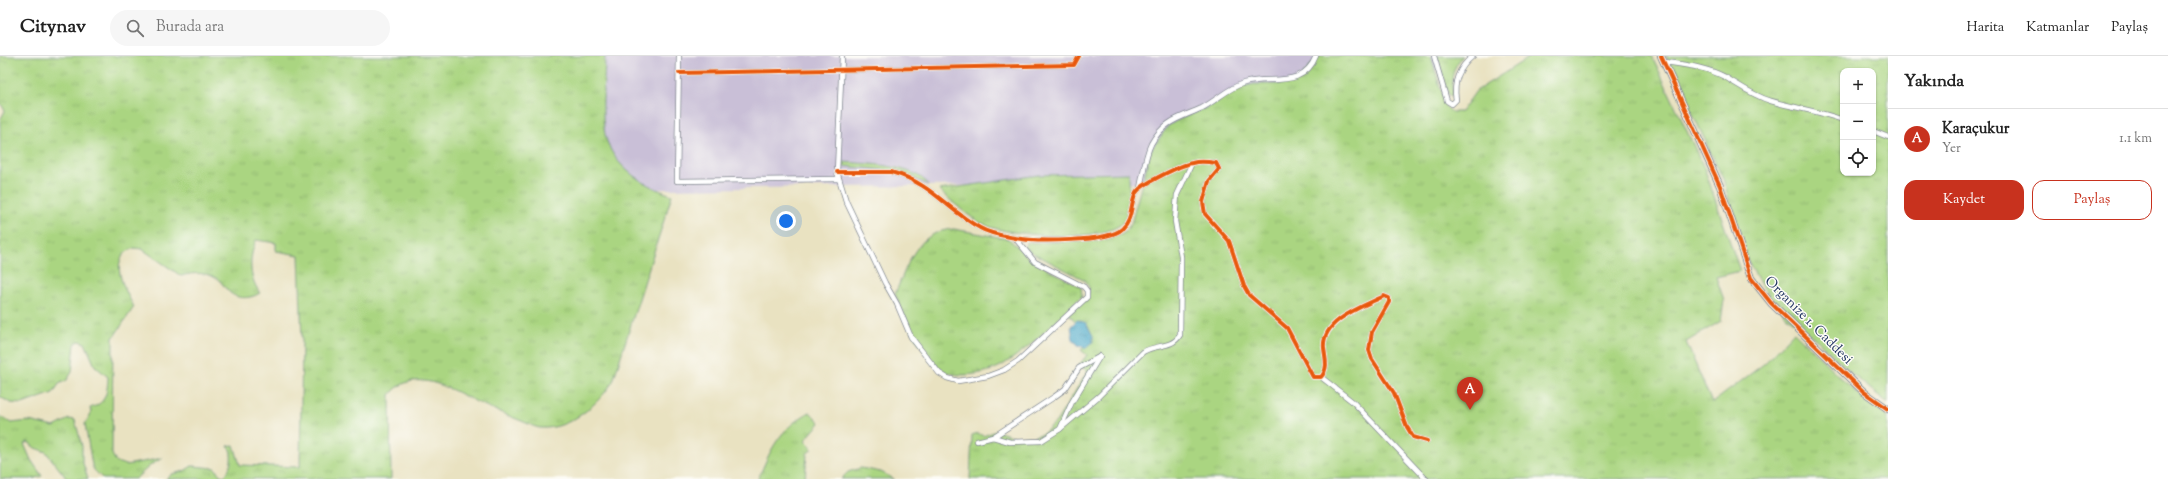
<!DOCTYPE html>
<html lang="tr">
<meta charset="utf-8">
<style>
body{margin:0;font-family:"Sorts Mill Goudy",serif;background:#f6f6f6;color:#222}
.controls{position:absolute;right:12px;top:12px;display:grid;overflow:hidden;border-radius:8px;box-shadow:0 1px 3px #0004}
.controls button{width:36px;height:36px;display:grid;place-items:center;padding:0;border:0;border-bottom:1px solid #e0e0e0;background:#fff;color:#222;font:20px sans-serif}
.you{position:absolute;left:786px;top:165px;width:14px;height:14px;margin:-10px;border:3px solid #fff;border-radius:50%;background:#1a73e8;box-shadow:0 0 0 6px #1a73e833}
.badge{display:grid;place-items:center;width:26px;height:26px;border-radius:50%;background:#c8321e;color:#fff;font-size:13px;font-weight:700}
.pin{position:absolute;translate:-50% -33px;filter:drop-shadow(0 1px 2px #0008)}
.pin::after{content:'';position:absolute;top:21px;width:14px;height:12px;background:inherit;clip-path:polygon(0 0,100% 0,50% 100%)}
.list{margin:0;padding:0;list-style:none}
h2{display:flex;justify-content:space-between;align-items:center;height:52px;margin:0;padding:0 16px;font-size:17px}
h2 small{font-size:13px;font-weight:400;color:#767676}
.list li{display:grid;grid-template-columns:26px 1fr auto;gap:12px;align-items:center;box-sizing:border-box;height:60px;padding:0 16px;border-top:1px solid #e0e0e0}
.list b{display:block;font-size:15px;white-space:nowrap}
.list p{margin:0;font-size:13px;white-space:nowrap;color:#767676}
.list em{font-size:13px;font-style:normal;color:#767676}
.actions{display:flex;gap:8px;padding:12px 16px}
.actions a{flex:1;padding:9px 0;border:1px solid #c8321e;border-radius:12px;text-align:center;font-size:14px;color:#c8321e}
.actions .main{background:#c8321e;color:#fff}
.icon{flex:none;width:22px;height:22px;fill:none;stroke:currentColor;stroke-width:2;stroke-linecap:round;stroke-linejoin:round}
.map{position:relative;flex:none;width:1888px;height:423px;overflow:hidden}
header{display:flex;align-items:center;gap:24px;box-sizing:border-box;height:56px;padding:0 20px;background:#fff;border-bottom:1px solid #e0e0e0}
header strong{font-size:19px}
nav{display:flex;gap:22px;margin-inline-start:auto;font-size:14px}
.search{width:280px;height:36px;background:#f6f6f6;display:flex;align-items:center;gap:10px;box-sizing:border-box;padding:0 14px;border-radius:22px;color:#767676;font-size:15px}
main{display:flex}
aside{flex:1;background:#fff}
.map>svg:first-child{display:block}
.industrial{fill:#c9bfd7}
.grass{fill:url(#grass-tufts);stroke:#628270;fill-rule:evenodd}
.water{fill:url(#water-ripples);stroke:#326b92}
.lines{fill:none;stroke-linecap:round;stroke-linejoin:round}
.street-casing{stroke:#828890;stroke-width:6}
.secondary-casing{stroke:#828890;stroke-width:8}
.street{stroke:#fff;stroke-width:4.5}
.secondary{stroke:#fff;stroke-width:6}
.cycleway-casing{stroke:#fdfcf7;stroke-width:6}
.cycleway{stroke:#e8590c;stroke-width:4}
.labels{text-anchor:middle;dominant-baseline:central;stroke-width:3;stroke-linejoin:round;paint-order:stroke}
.street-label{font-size:14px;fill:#1b2f5e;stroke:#fdfcf7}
</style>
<header>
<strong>Citynav</strong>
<div class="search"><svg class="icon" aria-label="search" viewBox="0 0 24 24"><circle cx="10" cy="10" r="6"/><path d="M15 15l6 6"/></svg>Burada ara</div>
<nav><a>Harita</a><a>Katmanlar</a><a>Paylaş</a></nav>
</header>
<main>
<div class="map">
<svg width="1888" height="423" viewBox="0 0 1888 423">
<defs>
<pattern id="grass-tufts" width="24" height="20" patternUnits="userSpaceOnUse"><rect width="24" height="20" fill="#aad581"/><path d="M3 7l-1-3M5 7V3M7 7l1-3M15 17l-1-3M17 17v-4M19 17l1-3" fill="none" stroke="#92b772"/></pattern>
<pattern id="water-ripples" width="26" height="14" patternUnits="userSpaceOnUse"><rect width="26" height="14" fill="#48a7c7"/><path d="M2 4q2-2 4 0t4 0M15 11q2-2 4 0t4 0" fill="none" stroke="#3b88a5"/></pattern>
</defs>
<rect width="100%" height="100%" fill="#fdfcf7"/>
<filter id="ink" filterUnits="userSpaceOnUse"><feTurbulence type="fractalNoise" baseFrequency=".025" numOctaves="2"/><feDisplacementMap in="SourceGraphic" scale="8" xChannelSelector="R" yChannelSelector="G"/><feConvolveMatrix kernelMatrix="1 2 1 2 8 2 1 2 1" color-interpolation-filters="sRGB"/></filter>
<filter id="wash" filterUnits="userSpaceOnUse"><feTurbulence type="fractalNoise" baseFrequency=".012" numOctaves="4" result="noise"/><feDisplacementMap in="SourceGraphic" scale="16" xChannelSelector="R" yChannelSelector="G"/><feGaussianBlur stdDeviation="0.9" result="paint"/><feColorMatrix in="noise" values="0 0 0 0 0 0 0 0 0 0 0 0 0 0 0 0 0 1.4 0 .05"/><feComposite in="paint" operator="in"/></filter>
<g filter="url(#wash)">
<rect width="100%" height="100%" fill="#e9e2c1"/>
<polygon class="industrial" points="322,0 1438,0 1423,124 493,135"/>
<g class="grass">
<path d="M0,0h605c0,23 -4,48 -1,71 3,36 37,58 68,68l-59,186c-13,22 -44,49 -72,47 -5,0 -12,-4 -17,-6 -15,-6 -30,-12 -45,-19 -26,-12 -65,-39 -89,-8l1,84h-225l6,-5 12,-3 8,-5 23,2 5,7 4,1c7,-5 10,-23 4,-30l6,-1 6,20 60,2 2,-126 -3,-86 -23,-4v-8l-20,-3c-7,18 -8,36 4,53 -10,6 -23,7 -32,-2 -3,-3 -5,-7 -8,-10 -10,-9 -26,-9 -39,-5l-39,-27 -8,-1c-28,10 -9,42 0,59l-21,31 -1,116 4,8 10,3 37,-7 -11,6 -17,15h-32l-9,-9 -2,-5 -7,-41 6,-10 -1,-6c17,-5 17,-16 18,-31l-13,-11 -10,-23 -6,-2 -4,3 -3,28 -5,8 -8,4 -6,9 -31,11 -11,-1 -11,-6v-277l5,-9 -5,-9z"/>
<polygon points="1319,0 1431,0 1446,51 1452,56 1461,56 1476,35 1531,0 1652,0 1705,114 1740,215 1716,221 1724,244 1721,265 1686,286 1712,347 1765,307 1794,276 1851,332 1888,360 1888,423 970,423 972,379 978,377 983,380 996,375 1016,381 1032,381 1044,377 1056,366 1088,315 1079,309 1087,299 1081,294 1093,280 1088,270 1079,264 1075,265 1069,258 1089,237 1089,231 1083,223 1031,196 1025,191 1026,187 1102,184 1123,178 1131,168 1151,94 1168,70 1176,65 1210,50 1240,31 1254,28 1285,28 1295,25 1301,21"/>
<path d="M1437,0h26c-10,10 -13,24 -10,37l-2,3 -3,-2z"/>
<path d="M1666,0h222v347l-35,-28 -36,-35 -31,-24 -25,-31 -14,-26 -24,-80zM1843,15h30v102h-30z"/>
<path d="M843,106c23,2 71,2 86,23l-32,-14 -55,-5z"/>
<path d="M1129,117c0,15 3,36 -5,48 -16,23 -115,15 -139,4 -17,-8 -32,-23 -46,-35l100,-15z"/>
<path d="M954,173l55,10 21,20 51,28 1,9c-25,23 -49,50 -78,68 -13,9 -47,16 -61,6 -25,-18 -36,-49 -48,-76 13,-30 21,-63 59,-65z"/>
<path d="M810,356l10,11 -15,17 7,9 -5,5 -2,25h-47c13,-30 21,-50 52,-67z"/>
<polygon points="0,360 11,367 29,365 54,371 69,363 75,364 82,390 82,404 88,423 67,423 46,396 35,392 28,386 24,388 31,404 42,420 32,423 0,423"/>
<polygon points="861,412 881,416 894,423 841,423 848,416"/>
</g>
<polygon class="water" points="1077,264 1086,267 1093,280 1093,286 1086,292 1078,289 1073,283 1071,270"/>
</g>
<g filter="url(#ink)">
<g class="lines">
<defs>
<g id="street">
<polyline points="679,0 677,125 839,123"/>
<polyline points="842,0 837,116 846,145 885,227 897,248 911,281 939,317 947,322 958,325 988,320 1004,314 1018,305 1087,241 1087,235 1084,231 1035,206 1015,182"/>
<path d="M1434,0l13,45 5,3 4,-4c-3,-18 2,-32 17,-44"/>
<path d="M1665,6c20,3 41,5 60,15 15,9 29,19 46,24 24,7 48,10 72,19"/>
<polyline points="679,17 1074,9 1079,0"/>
<polyline points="1873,75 1888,81"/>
<path d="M837,116h54c41,11 56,38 89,56 10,6 24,8 35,10 19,4 94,4 107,-9 11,-10 8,-24 14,-36 5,-9 45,-28 56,-30 7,-2 17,-1 24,0l3,6 -10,12 -6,21 2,12 24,27 15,45 5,9 38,33 26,49h8c8,-9 4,-19 3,-29 -3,-28 40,-42 60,-52l5,2v4l-17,30 -3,18 3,9 22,34 13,34 6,10 14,4"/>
<path d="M1140,132c3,-13 5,-32 11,-44 13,-24 29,-26 51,-36 15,-8 26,-20 42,-25 25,-8 59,7 72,-27"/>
<polyline points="1321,321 1353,346 1426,423"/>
<path d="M1060,373l39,-33 44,-44c12,-8 29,-3 37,-17l1,-78 -6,-36 2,-26 15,-32"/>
<polyline points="993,381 1010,386 1041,385 1060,373 1072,346 1100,300"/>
<polyline points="977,385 993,381 1054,341 1065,333 1079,312 1099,301"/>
</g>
<polyline id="secondary" points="1661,0 1720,130 1751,222 1771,247 1864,336 1888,353"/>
</defs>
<use href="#street" class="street-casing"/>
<use href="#secondary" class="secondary-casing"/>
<use href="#street" class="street"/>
<use href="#secondary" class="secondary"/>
<defs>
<g id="cycleway">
<polyline points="1661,0 1720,130 1751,222 1771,247 1864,336 1888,353"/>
<polyline points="679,17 1074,9 1079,0"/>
<path d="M837,116h54c41,11 56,38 89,56 10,6 24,8 35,10 19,4 94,4 107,-9 11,-10 8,-24 14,-36 5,-9 45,-28 56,-30 7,-2 17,-1 24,0l3,6 -10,12 -6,21 2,12 24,27 15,45 5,9 38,33 26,49h8c8,-9 4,-19 3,-29 -3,-28 40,-42 60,-52l5,2v4l-17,30 -3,18 3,9 22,34 13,34 6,10 14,4"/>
</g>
</defs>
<use href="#cycleway" class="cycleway-casing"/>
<use href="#cycleway" class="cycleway"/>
</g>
</g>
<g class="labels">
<g class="street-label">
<text transform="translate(1808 265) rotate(45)">Organize 1. Caddesi</text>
</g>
</g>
</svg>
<div class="controls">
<button>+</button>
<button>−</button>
<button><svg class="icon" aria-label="locate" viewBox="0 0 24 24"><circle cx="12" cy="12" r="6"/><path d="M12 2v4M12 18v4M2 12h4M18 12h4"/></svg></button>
</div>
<div class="you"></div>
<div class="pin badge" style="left:1470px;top:354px">A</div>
</div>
<aside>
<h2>Yakında<small></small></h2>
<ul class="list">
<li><span class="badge">A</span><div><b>Karaçukur</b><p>Yer</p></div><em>1.1 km</em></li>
</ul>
<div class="actions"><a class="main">Kaydet</a><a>Paylaş</a></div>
</aside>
</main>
